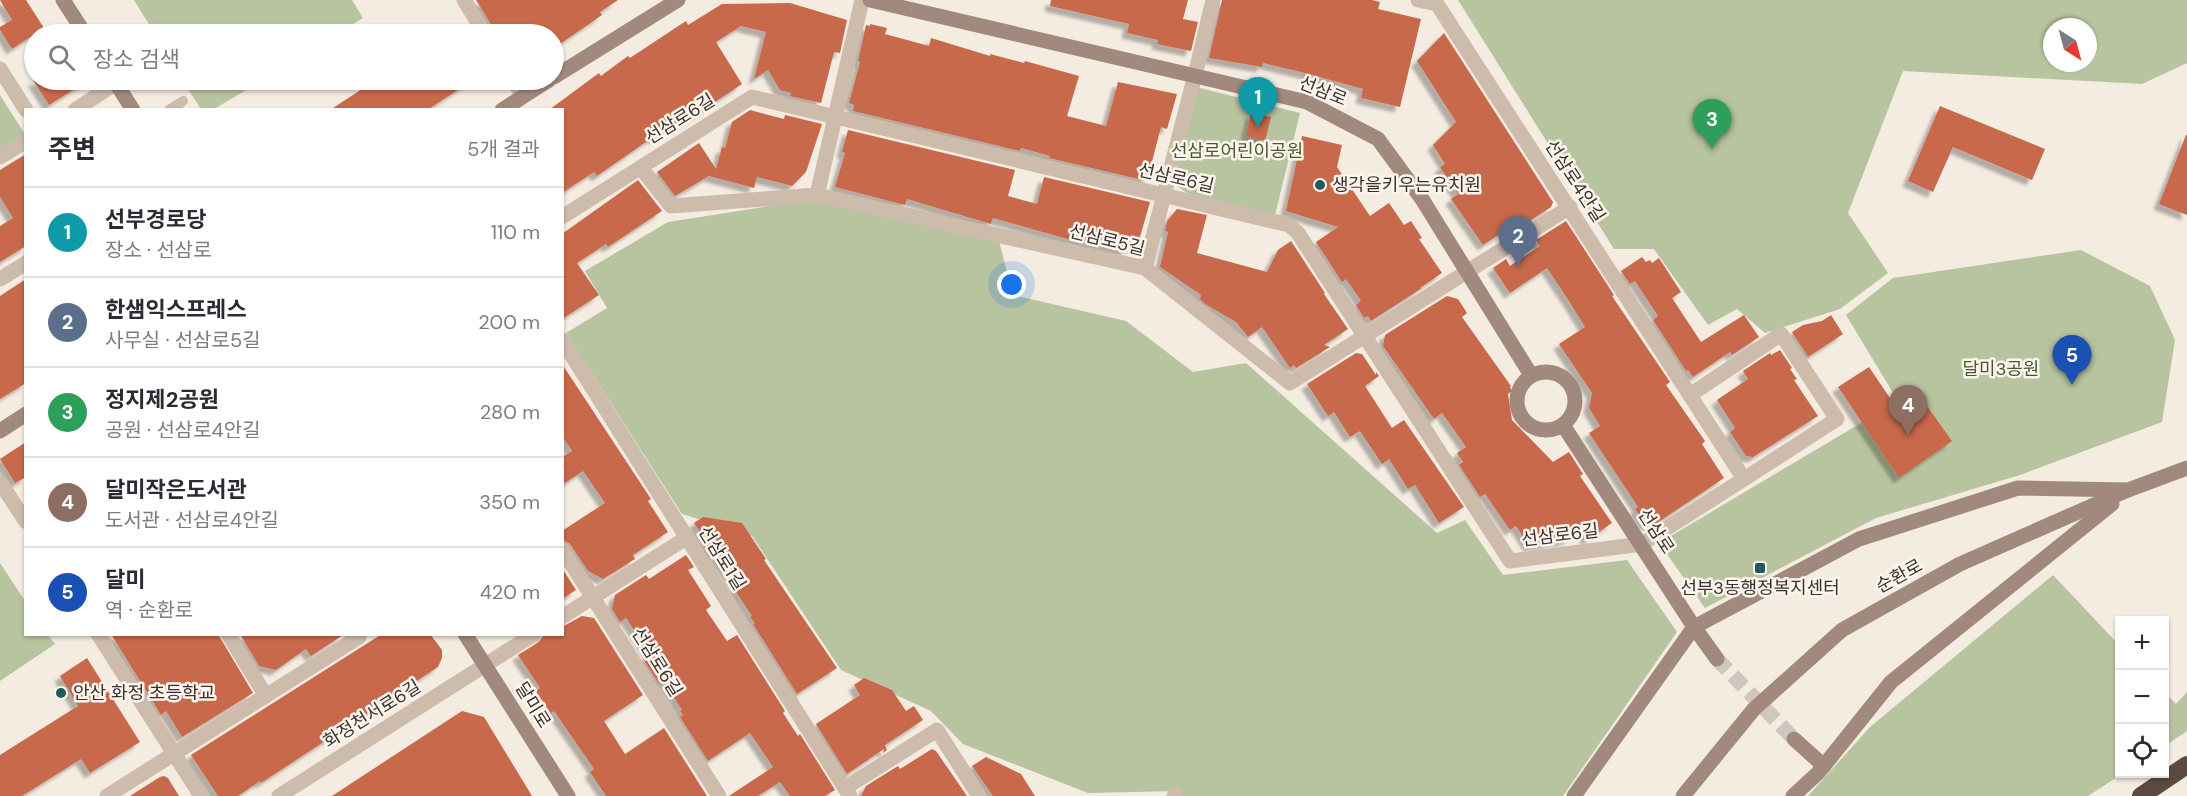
<!DOCTYPE html>
<html lang="ko">
<meta charset="utf-8">
<style>
body{margin:0;font-family:"DM Sans","Noto Sans KR",sans-serif;background:#f7f7f7;color:#2b2b33}
.controls{position:absolute;right:18px;bottom:18px;display:grid;overflow:hidden;border-radius:0px;box-shadow:0 2px 4px #0004}
.controls button{width:54px;height:54px;display:grid;place-items:center;padding:0;border:0;border-bottom:2px solid #e1e1e2;background:#fff;color:#2b2b33;font:30px sans-serif}
.compass{position:absolute;left:2043px;top:18px;width:54px;height:54px;border-radius:50%;background:#fff;box-shadow:0 2px 4px #0004;rotate:144deg}
.you{position:absolute;left:1012px;top:285px;width:21px;height:21px;margin:-15px;border:4px solid #fff;border-radius:50%;background:#1a73e8;box-shadow:0 0 0 9px #1a73e833}
.badge{display:grid;place-items:center;width:39px;height:39px;border-radius:50%;background:#2563eb;color:#fff;font-size:20px;font-weight:700}
.pin{position:absolute;translate:-50% -50px;filter:drop-shadow(0 2px 3px #0008)}
.pin::after{content:'';position:absolute;top:32px;width:21px;height:18px;background:inherit;clip-path:polygon(0 0,100% 0,50% 100%)}
.list{margin:0;padding:0;list-style:none}
h2{display:flex;justify-content:space-between;align-items:center;height:78px;margin:0;padding:0 24px;font-size:26px}
h2 small{font-size:20px;font-weight:400;color:#7c7c81}
.list li{display:grid;grid-template-columns:39px 1fr auto;gap:18px;align-items:center;box-sizing:border-box;height:90px;padding:0 24px;border-top:2px solid #e1e1e2}
.list b{display:block;font-size:22px;white-space:nowrap}
.list p{margin:0;font-size:20px;white-space:nowrap;color:#7c7c81}
.list em{font-size:20px;font-style:normal;color:#7c7c81}
.icon{flex:none;width:33px;height:33px;fill:none;stroke:currentColor;stroke-width:2;stroke-linecap:round;stroke-linejoin:round}
.map{position:relative;flex:none;width:2187px;height:796px;overflow:hidden}
.search{position:absolute;background:#fff;box-shadow:0 2px 4px #0004;left:24px;top:24px;width:540px;height:66px;display:flex;align-items:center;gap:15px;box-sizing:border-box;padding:0 21px;border-radius:33px;color:#7c7c81;font-size:22px}
.panel{position:absolute;background:#fff;box-shadow:0 2px 4px #0004;left:24px;top:108px;width:540px;height:528px;border-radius:0px}
.map>svg:first-child{display:block}
.green{fill:#b8c4a0;fill-rule:evenodd}
.building{fill:#c8694b;filter:url(#shadow)}
.lines{fill:none;stroke-linecap:round;stroke-linejoin:round}
.secondary-tunnel{stroke:#cfc6bd;stroke-width:15;stroke-dasharray:15 8;stroke-linecap:butt}
.lane{stroke:#cdbbac;stroke-width:10}
.street{stroke:#cdbbac;stroke-width:15}
.secondary{stroke:#a18a7d;stroke-width:15}
.highway{stroke:#5c4a42;stroke-width:18}
.poi-dot{fill:#1f5a5e;stroke:#fbf5ee;stroke-width:2}
.labels{text-anchor:middle;dominant-baseline:central;stroke-width:5;stroke-linejoin:round;paint-order:stroke}
.street-label{font-size:18px;fill:#3b302b;stroke:#fbf5ee}
.park-label{font-size:18px;fill:#4a5a2e;stroke:#fbf5ee}
.poi-label{font-size:18px;fill:#3b302b;stroke:#fbf5ee;text-anchor:start}
</style>
<div class="map">
<svg width="2187" height="796" viewBox="0 0 2187 796">
<defs>
<filter id="shadow"><feDropShadow dx="-5.5" dy="5.5" stdDeviation="1.5" flood-color="#0004"/></filter>
</defs>
<rect width="100%" height="100%" fill="#f4ebe1"/>
<g class="green">
<polygon points="134,0 352,0 363,18 337,34 155,34"/>
<path d="M1458,0h729v63l-45,21 -239,-13 -55,142 40,60 -48,36 -75,24 -28,-24 -29,16 -54,-76h-40zM2052,27h36v36h-36z"/>
<polygon points="182,80 263,80 214,109 201,109"/>
<polygon points="1196,87 1300,113 1275,215 1187,193 1177,186 1174,174"/>
<polygon points="0,95 26,136 0,155"/>
<polygon points="808,200 999,241 1013,295 1126,321 1193,372 1246,363 1437,533 1465,520 1503,575 1627,560 1677,632 1563,796 1177,796 1179,791 1088,793 963,744 931,711 841,670 752,536 682,514 566,333 607,308 585,271 668,222"/>
<polygon points="2081,250 2150,286 2175,340 2162,422 2020,475 1876,518 1705,608 1659,543 1898,401 1846,315 1893,278"/>
<polygon points="0,563 25,601 26,634 48,635 55,644 0,681"/>
<polygon points="2053,575 2119,645 2120,774 2122,774 2088,796 1808,796 1870,727"/>
<polygon points="2187,692 2187,731 2165,746 2165,693 2176,704"/>
</g>
<g class="building">
<polygon points="0,0 26,0 44,28 12,49 0,30 0,27 12,20"/>
<polygon points="476,0 618,0 600,12 602,15 554,48 554,34 497,34"/>
<polygon points="1051,0 1188,0 1183,19 1198,22 1191,51 1157,44 1158,40 1127,33 1129,24 1050,6"/>
<polygon points="1222,0 1372,0 1380,2 1378,9 1421,19 1400,107 1361,98 1363,89 1305,73 1263,63 1262,67 1209,58"/>
<polygon points="790,3 847,20 840,53 834,52 821,103 790,96 791,93 780,90 768,70 754,79 766,32 741,26 716,42 742,84 682,124 680,121 654,139 653,137 597,176 594,172 562,193 562,110 549,110 599,73 601,76 628,56 630,58 686,21 688,25 722,4"/>
<polygon points="870,24 887,28 885,34 929,46 931,38 990,56 990,54 1024,63 1025,61 1079,76 1067,116 1106,126 1118,82 1177,94 1167,129 1161,127 1147,181 1049,158 1050,156 1021,148 1020,151 853,111 854,105 849,103 860,62 858,61 866,25 870,26"/>
<polygon points="1444,33 1553,202 1551,207 1525,224 1521,220 1483,245 1451,199 1458,194 1440,167 1445,164 1433,145 1456,122 1417,61"/>
<polygon points="33,80 89,80 49,105"/>
<polygon points="376,80 473,80 427,110 330,110"/>
<polygon points="1940,106 2045,149 2032,180 1953,147 1933,192 1908,181"/>
<polygon points="750,110 784,119 785,115 822,124 806,172 792,186 757,177 754,188 709,176 675,196 657,172 699,143 716,169 722,147 725,148 732,122"/>
<polygon points="1251,113 1271,117 1265,141 1246,136"/>
<polygon points="848,130 1015,170 1008,196 1037,204 1044,177 1150,202 1138,244 1133,243 1132,248 1127,247 1125,252 1085,242 1085,244 993,218 991,224 907,199 905,205 835,187 845,153 842,152"/>
<polygon points="2186,135 2187,135 2187,215 2159,204"/>
<polygon points="1302,136 1342,145 1337,167 1370,216 1389,203 1404,225 1411,221 1422,238 1419,239 1442,273 1420,288 1422,288 1371,321 1368,316 1364,318 1356,305 1361,301 1346,279 1342,282 1316,242 1338,227 1286,211"/>
<polygon points="26,154 26,246 0,262 0,226 13,218 0,197 0,170"/>
<polygon points="638,180 662,211 608,247 606,244 577,263 599,295 562,319 562,234"/>
<polygon points="1177,209 1207,215 1197,253 1267,272 1278,250 1291,241 1325,293 1324,294 1348,329 1324,345 1330,347 1296,368 1294,365 1290,368 1262,327 1248,337 1236,322 1205,304 1200,299 1201,295 1160,267 1168,232 1165,231 1167,221"/>
<polygon points="1566,221 1614,295 1612,296 1670,382 1666,385 1705,441 1702,444 1724,478 1654,525 1645,524 1635,509 1638,507 1589,433 1600,426 1589,408 1592,393 1559,344 1585,327 1569,301 1547,268 1510,293 1493,268 1506,259 1510,266 1540,246 1536,240"/>
<polygon points="1642,257 1646,262 1650,260 1652,263 1659,258 1681,292 1672,298 1701,342 1744,315 1759,337 1732,355 1730,352 1693,377 1688,370 1686,371 1653,320 1658,316 1635,281 1630,284 1621,271"/>
<polygon points="26,279 26,383 0,399 0,296"/>
<polygon points="1447,296 1458,299 1467,313 1462,317 1511,386 1510,387 1512,391 1508,394 1512,420 1553,462 1569,452 1583,474 1580,476 1612,523 1587,540 1581,530 1566,540 1529,546 1516,526 1510,530 1485,494 1480,497 1459,465 1463,462 1457,453 1466,447 1442,413 1434,419 1383,346 1385,335"/>
<polygon points="1831,315 1843,334 1808,357 1792,332 1803,325 1822,321"/>
<polygon points="1780,350 1792,368 1790,369 1797,379 1794,380 1818,416 1753,457 1746,456 1730,432 1735,428 1717,400 1748,379 1743,371 1770,353 1771,355"/>
<polygon points="1356,353 1362,354 1376,375 1376,372 1379,376 1365,386 1392,428 1404,420 1464,507 1439,523 1415,485 1408,489 1389,459 1382,464 1360,431 1350,437 1334,412 1328,416 1307,384"/>
<polygon points="562,364 651,499 648,501 668,532 633,555 635,559 603,579 588,571 570,544 562,539 562,531 605,503 583,471 562,485 562,457 572,451 562,436"/>
<polygon points="1869,367 1896,407 1917,392 1952,441 1899,478 1838,387"/>
<polygon points="26,442 26,477 15,483 0,459"/>
<polygon points="703,517 742,523 766,559 764,560 837,668 797,694 753,624 755,623 750,617 752,616 734,589 736,587 714,553 710,556 702,544 706,541 694,523"/>
<polygon points="686,555 694,567 688,570 711,606 706,610 727,641 737,635 785,711 783,713 798,736 800,734 835,790 825,796 790,796 780,782 758,796 729,796 773,767 750,733 708,761 680,717 683,715 680,711 682,710 663,681 659,684 643,659 650,655 626,618 620,622 612,609 615,595 646,575 649,579"/>
<polygon points="562,568 576,590 562,599"/>
<polygon points="582,616 594,618 643,695 604,721 625,754 664,728 707,796 606,796 590,772 594,769 554,711 551,713 536,691 540,688 518,655 539,642 544,634 562,634 562,627"/>
<polygon points="111,634 218,634 253,693 182,737 166,711 161,715"/>
<polygon points="240,634 343,634 343,635 311,656 306,649 276,670 259,666"/>
<polygon points="382,634 430,634 442,650 442,658 438,667 261,783 260,781 238,796 218,796 191,755"/>
<polygon points="87,658 140,742 90,773 81,759 22,796 0,796 0,755 78,706 60,676"/>
<polygon points="864,678 892,690 906,711 914,706 923,720 885,745 887,750 883,753 884,749 847,774 816,724 860,695 854,685"/>
<polygon points="462,711 484,717 532,796 332,796"/>
<polygon points="932,749 936,751 967,796 861,796 866,786 898,766 900,769"/>
<polygon points="986,757 1021,774 1035,796 993,796 972,766"/>
<polygon points="164,776 168,778 179,796 130,796 160,777"/>
</g>
<g class="lines">
<polyline class="secondary-tunnel" points="1717,659 1794,739"/>
<polyline class="lane" points="169,110 183,101"/>
<g class="street">
<polyline points="464,0 485,34"/>
<polyline points="0,69 26,110"/>
<polyline points="513,80 523,96"/>
<polyline points="75,110 116,83"/>
<polyline points="0,157 26,141"/>
<polyline points="641,168 671,206 817,195 1145,268 1290,383 1570,207"/>
<polyline points="817,195 862,0"/>
<polyline points="562,217 752,97 1289,225 1298,233 1510,561 1642,544 1744,479 1437,4 1418,0"/>
<polyline points="1145,268 1195,75 1213,0"/>
<polyline points="0,279 26,263"/>
<polyline points="562,340 850,796"/>
<polyline points="1690,395 1781,334 1837,419 1744,479"/>
<polyline points="0,482 26,522"/>
<polyline points="562,549 719,796"/>
<polyline points="562,617 686,538"/>
<polyline points="98,634 201,796"/>
<polyline points="228,634 266,696"/>
<polyline points="845,788 937,730 979,796"/>
<polyline points="107,796 359,637 358,634"/>
<polyline points="279,796 534,634"/>
<polyline points="1174,796 1175,794"/>
</g>
<g class="secondary">
<polyline points="63,0 85,34"/>
<polyline points="870,0 1307,102 1378,139 1422,199 1531,375"/>
<polyline points="554,77 678,0"/>
<polyline points="114,80 133,110"/>
<polyline points="502,110 549,80"/>
<circle cx="1546" cy="401" r="29"/>
<polyline points="1563,425 1694,627 1717,659"/>
<polyline points="0,431 26,414"/>
<polyline points="465,634 568,796"/>
<polyline points="1794,739 1824,766"/>
<polyline points="1574,796 1694,627 1859,539 2018,488 2128,490"/>
<polyline points="1683,796 1754,709 1842,630 1960,564 2128,490 2187,468"/>
<polyline points="1793,796 1818,773 1891,682 2112,504"/>
</g>
<polyline class="highway" points="2141,796 2187,765"/>
</g>
<g class="poi-dot">
<circle cx="1320" cy="185" r="6"/>
<rect x="1754" y="562" width="12" height="12" rx="3"/>
<circle cx="61" cy="693" r="6"/>
</g>
<g class="labels">
<g class="street-label">
<text transform="translate(1323 91) rotate(22)">선삼로</text>
<text transform="translate(680 119) rotate(-32)">선삼로6길</text>
<text transform="translate(1176 178) rotate(13)">선삼로6길</text>
<text transform="translate(1575 181) rotate(57)">선삼로4안길</text>
<text transform="translate(1107 240) rotate(14)">선삼로5길</text>
<text transform="translate(1656 531) rotate(57)">선삼로</text>
<text transform="translate(1560 535) rotate(-7)">선삼로6길</text>
<text transform="translate(722 558) rotate(58)">선삼로1길</text>
<text transform="translate(1899 576) rotate(-29)">순환로</text>
<text transform="translate(657 662) rotate(58)">선삼로6길</text>
<text transform="translate(533 705) rotate(58)">달미로</text>
<text transform="translate(372 714) rotate(-32)">화정천서로6길</text>
</g>
<g class="park-label">
<text x="1237" y="151">선삼로어린이공원</text>
<text x="2001" y="369">달미3공원</text>
</g>
<g class="poi-label">
<text x="1332" y="185">생각을키우는유치원</text>
<text x="1760" y="588" text-anchor="middle">선부3동행정복지센터</text>
<text x="73" y="693">안산 화정 초등학교</text>
</g>
</g>
</svg>
<div class="controls">
<button>+</button>
<button>−</button>
<button><svg class="icon" aria-label="locate" viewBox="0 0 24 24"><circle cx="12" cy="12" r="6"/><path d="M12 2v4M12 18v4M2 12h4M18 12h4"/></svg></button>
</div>
<svg class="compass" viewBox="-18 -18 36 36"><path d="M0-13l5 13h-10z" fill="#e53935"/><path d="M0 13l5-13h-10z" fill="#7c7c81"/></svg>
<div class="you"></div>
<div class="pin badge" style="left:1258px;top:127px;background:#0f9aa8">1</div>
<div class="pin badge" style="left:1518px;top:266px;background:#5c6f8a">2</div>
<div class="pin badge" style="left:1712px;top:149px;background:#2e9e5b">3</div>
<div class="pin badge" style="left:1908px;top:435px;background:#8d6e63">4</div>
<div class="pin badge" style="left:2072px;top:385px;background:#1a4fb4">5</div>
<div class="search"><svg class="icon" aria-label="search" viewBox="0 0 24 24"><circle cx="10" cy="10" r="6"/><path d="M15 15l6 6"/></svg>장소 검색</div>
<section class="panel">
<h2>주변<small>5개 결과</small></h2>
<ul class="list">
<li><span class="badge" style="background:#0f9aa8">1</span><div><b>선부경로당</b><p>장소 · 선삼로</p></div><em>110 m</em></li>
<li><span class="badge" style="background:#5c6f8a">2</span><div><b>한샘익스프레스</b><p>사무실 · 선삼로5길</p></div><em>200 m</em></li>
<li><span class="badge" style="background:#2e9e5b">3</span><div><b>정지제2공원</b><p>공원 · 선삼로4안길</p></div><em>280 m</em></li>
<li><span class="badge" style="background:#8d6e63">4</span><div><b>달미작은도서관</b><p>도서관 · 선삼로4안길</p></div><em>350 m</em></li>
<li><span class="badge" style="background:#1a4fb4">5</span><div><b>달미</b><p>역 · 순환로</p></div><em>420 m</em></li>
</ul>
</section>
</div>
